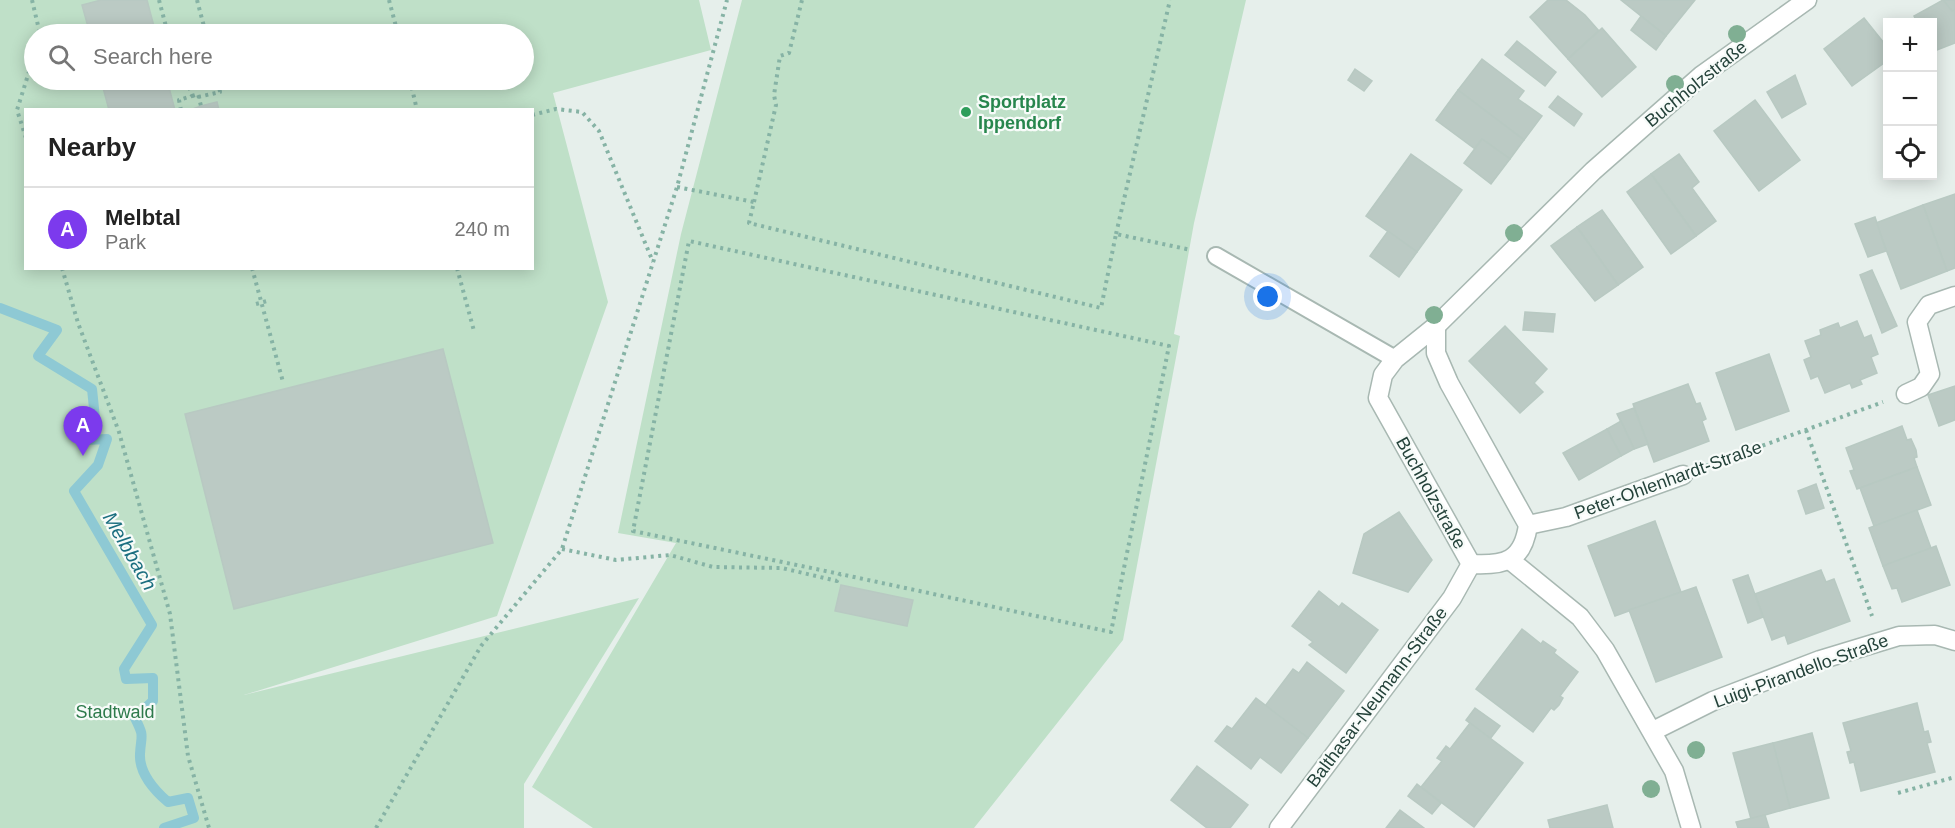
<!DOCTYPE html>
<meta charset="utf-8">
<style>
body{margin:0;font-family:Helvetica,sans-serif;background:#f6f6f6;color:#222}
.controls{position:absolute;right:18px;top:18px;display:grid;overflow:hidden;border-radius:0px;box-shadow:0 3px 15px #0003}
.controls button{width:54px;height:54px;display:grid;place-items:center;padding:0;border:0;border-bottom:2px solid #e0e0e0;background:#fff;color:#222;font:30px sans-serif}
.you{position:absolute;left:1268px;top:297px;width:21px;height:21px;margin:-15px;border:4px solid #fff;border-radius:50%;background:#1a73e8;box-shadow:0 0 0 9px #1a73e833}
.badge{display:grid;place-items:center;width:39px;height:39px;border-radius:50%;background:#7c3aed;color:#fff;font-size:20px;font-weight:700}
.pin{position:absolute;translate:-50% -50px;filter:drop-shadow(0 2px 3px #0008)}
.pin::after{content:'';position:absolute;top:32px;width:21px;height:18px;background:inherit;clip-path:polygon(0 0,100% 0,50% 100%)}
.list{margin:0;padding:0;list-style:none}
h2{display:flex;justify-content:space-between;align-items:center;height:78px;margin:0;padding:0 24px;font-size:26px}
h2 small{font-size:20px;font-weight:400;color:#767676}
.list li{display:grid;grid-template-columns:39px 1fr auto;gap:18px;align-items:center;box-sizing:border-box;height:84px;padding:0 24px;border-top:2px solid #e0e0e0}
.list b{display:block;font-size:22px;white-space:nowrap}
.list p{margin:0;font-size:20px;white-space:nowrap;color:#767676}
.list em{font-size:20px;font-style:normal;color:#767676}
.icon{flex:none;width:33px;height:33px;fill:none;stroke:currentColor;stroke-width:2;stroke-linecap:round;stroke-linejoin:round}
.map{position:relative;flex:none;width:1955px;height:828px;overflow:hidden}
.search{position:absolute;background:#fff;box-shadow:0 3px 15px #0003;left:24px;top:24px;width:510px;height:66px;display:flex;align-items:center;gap:15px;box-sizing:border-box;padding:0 21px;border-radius:33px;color:#767676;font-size:22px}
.panel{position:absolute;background:#fff;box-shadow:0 3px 15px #0003;left:24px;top:108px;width:510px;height:162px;border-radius:0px}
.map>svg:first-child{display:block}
.green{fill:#bfe0c8;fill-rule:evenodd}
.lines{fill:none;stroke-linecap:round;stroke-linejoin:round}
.stream{stroke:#8ec9d4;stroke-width:10}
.building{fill:#bbcac4;stroke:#b8c9c2;stroke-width:1.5}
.service-casing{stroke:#a8b8b2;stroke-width:20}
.minor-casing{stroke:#a8b8b2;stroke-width:21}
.path{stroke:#86b3a5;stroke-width:4;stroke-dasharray:3 4.5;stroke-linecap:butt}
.service{stroke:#fff;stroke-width:16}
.minor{stroke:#fff;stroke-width:18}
.tree{fill:#80af93}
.leisure-dot{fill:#2e9e5b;stroke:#f7fbf9;stroke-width:2}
.labels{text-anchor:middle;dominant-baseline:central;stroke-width:4.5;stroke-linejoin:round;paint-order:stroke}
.street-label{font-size:18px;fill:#24423a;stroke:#f7fbf9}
.leisure-label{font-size:18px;font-weight:bold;fill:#27864d;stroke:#f7fbf9;text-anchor:start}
.park-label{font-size:18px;fill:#2d7a4b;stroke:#f7fbf9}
.water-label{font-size:20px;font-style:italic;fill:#1c6f80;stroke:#f7fbf9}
</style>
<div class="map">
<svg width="1955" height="828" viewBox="0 0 1955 828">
<rect width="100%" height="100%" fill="#e6efeb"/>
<g class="green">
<path d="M0,0h699l12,50 -158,43 55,209 -111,314 -253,79 395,-97 -115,186v44h-524zM34,34h490v46h-490zM26,110h506v158h-506z"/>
<polygon points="742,0 1246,0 1194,223 1174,334 1180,336 1123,640 974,828 593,828 532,787 676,543 618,533 681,234"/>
</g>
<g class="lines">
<path class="stream" d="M0,308l57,22 -19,26 54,33 3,29 -12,2 2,20 22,-1 -9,26 -24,26 78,134 -28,44 2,10 27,-1v23l-18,17c10,20 6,16 5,36 -1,19 15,37 28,48l20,-4 6,20 -30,10"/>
</g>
<g class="building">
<polygon points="101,0 147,0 156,34 90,34 82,5"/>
<polygon points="1548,0 1566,0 1585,15 1599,31 1568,59 1530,17"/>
<polygon points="1621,0 1695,0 1666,36"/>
<polygon points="1943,0 1955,0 1955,10 1952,11"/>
<polygon points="1943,0 1952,11 1955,10 1955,43 1932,52 1932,22 1917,22 1914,16"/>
<polygon points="1641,16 1666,36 1656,50 1631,30"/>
<polygon points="1864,18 1888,48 1888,60 1852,86 1824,49"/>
<polygon points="1602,28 1636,67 1602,97 1568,59"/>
<polygon points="1517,41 1556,72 1545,86 1505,55"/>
<polygon points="1482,59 1524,91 1518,99 1542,116 1524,140 1458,90"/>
<polygon points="1355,69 1372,81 1364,91 1348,80"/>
<polygon points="1795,75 1806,104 1782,118 1767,92"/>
<polygon points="101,80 167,80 175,110 109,110"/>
<polygon points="1458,90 1524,140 1510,159 1482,139 1475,149 1436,120"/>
<polygon points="1558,96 1582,114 1574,126 1549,107"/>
<polygon points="1755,100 1800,160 1759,191 1714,131"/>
<polygon points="217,102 219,110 190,110 201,106"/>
<polygon points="1482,139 1510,159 1491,184 1464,163"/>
<polygon points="1411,154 1462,190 1417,252 1366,216"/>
<polygon points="1679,154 1699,182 1692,188 1716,221 1696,236 1651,174"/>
<polygon points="1651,174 1696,236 1671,254 1627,192"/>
<polygon points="1955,194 1955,268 1947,271 1923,205"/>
<polygon points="1923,205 1947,271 1901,289 1876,223"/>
<polygon points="1602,210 1643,267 1618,285 1577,227"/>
<polygon points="1875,217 1886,251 1868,257 1855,224"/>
<polygon points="1577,227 1618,285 1595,301 1551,246"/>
<polygon points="1388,231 1417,252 1399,277 1370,256"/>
<polygon points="1872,270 1897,326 1882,333 1860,275"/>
<polygon points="1525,312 1555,314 1553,332 1523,330"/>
<polygon points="1857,321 1864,338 1871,335 1878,354 1871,357 1877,373 1860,380 1862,384 1852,388 1850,383 1825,393 1818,376 1811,379 1804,360 1811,357 1805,341 1821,335 1820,330 1838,323 1840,328"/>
<polygon points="1505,326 1547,369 1534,383 1543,392 1520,413 1469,361"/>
<polygon points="443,349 493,543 234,609 185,414"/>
<polygon points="1769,354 1789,411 1736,430 1716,373"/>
<polygon points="1688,384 1696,404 1700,403 1706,419 1702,421 1709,441 1654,462 1633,404"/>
<polygon points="1955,386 1955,420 1939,426 1928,395"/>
<polygon points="1634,408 1648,444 1634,449 1617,414"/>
<polygon points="1621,421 1634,449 1621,456 1607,429"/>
<polygon points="1902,426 1907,440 1911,439 1916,450 1917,457 1914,458 1917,467 1857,489 1850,471 1854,470 1846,448"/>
<polygon points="1607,429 1621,456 1579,480 1563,453"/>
<polygon points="1917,467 1931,505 1874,526 1860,488"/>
<polygon points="1816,484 1824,508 1806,514 1798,491"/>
<polygon points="1917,510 1931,548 1883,566 1869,528"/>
<polygon points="1399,512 1432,560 1408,592 1353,573 1364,534"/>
<polygon points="1655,521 1681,592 1615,616 1588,546"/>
<polygon points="1936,546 1950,585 1902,602 1897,588 1892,589 1883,566"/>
<polygon points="1821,570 1826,582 1834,579 1850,621 1788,644 1785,635 1772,640 1755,594"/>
<polygon points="1748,575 1763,617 1748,623 1733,580"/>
<polygon points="841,585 913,600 907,626 835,611"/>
<polygon points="1696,587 1722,657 1656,682 1629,610"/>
<polygon points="1319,591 1339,607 1342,603 1378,630 1346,673 1309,645 1313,642 1292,626"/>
<polygon points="1522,629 1541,644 1543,641 1556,650 1554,653 1578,672 1560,696 1563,698 1559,705 1554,710 1551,708 1533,732 1476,689"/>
<polygon points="1307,662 1344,691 1308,738 1265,706 1293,669 1299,673"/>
<polygon points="1256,698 1308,738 1281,773 1260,757 1251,769 1215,741 1227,726 1232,729"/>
<polygon points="1917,703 1924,732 1928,731 1931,742 1927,743 1935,772 1861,791 1854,762 1850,763 1847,752 1851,751 1843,723"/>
<polygon points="1475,708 1500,726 1490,739 1466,720"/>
<polygon points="1470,723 1523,763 1474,827 1421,787 1442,761 1437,758 1446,746 1450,749"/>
<polygon points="1812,733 1829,798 1790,808 1773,743"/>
<polygon points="1773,743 1790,808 1751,819 1733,753"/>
<polygon points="1197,766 1248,805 1230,828 1207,828 1171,800"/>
<polygon points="1417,784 1441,803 1432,814 1408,796"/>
<polygon points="1607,805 1613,828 1550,828 1548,820"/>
<polygon points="1400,810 1424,828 1386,828"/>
<polygon points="1765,815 1769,828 1738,828 1736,822"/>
</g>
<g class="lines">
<defs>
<polyline id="service" points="1216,256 1395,359"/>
<g id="minor">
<path d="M1436,326v27l13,30 79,142c-5,36 -23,41 -57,39"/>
<polyline points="1906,394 1921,387 1930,374 1917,322 1929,305 1955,296"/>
<polyline points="1528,525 1566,517 1683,475"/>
<polyline points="1510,560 1580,617 1605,650 1674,771 1691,828"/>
<polyline points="1471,564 1378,398 1383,375 1395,359 1436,326 1593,171 1702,75 1807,0"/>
<polyline points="1653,731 1713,701 1820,660 1899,636 1935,635 1955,641"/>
<polyline points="1279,828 1452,598 1471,564"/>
</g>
</defs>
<use href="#service" class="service-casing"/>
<use href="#minor" class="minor-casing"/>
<g class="path">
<polyline points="32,0 40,34"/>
<polyline points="159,0 168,34"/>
<polyline points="197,0 206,34"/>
<polyline points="389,0 398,34"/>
<polyline points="410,80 417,110"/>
<polyline points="192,96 198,94 201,106"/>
<polyline points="198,97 220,92 218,80"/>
<polyline points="181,110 179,100 192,96 187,80"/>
<polyline points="532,115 556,109 582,112 599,131 653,262"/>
<polyline points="26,138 17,110 34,56"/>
<polyline points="677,187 754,202 749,223 1101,308 1116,234 1191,250"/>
<polyline points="754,202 776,105 774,95 780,56 789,53 802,0"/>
<polyline points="1116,234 1170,0"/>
<polyline points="62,268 78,323 119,432 170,614 188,756 209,828"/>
<polyline points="252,268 283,382"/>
<polyline points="457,268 474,331"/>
<polyline points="256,304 267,301"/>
<polyline points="1806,430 1872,616"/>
<polyline points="1706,466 1883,402"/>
<polyline points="562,549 616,560 670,555 713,567 782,568 837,581 840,574 1111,632 1169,346 689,241 633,531 840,574"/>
<polyline points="1898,793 1955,777"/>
<polyline points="376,828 481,646 562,549 677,187 727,0"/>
</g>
<use href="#service" class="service"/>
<use href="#minor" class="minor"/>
</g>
<g class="tree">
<circle cx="1737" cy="34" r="9"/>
<circle cx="1675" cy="84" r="9"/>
<circle cx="1514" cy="233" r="9"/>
<circle cx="1434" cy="315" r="9"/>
<circle cx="1696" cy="750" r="9"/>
<circle cx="1651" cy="789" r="9"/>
</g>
<circle class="leisure-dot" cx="966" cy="112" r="6"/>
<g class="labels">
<g class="street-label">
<text transform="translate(1696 84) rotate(-39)">Buchholzstraße</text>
<text transform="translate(1668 480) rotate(-20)">Peter-Ohlenhardt-Straße</text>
<text transform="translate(1431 493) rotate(61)">Buchholzstraße</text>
<text transform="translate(1801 671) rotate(-20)">Luigi-Pirandello-Straße</text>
<text transform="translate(1377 697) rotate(-53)">Balthasar-Neumann-Straße</text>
</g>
<g class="leisure-label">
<text x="978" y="102">Sportplatz<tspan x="978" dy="21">Ippendorf</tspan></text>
</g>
<g class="park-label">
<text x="115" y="712">Stadtwald</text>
</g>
<g class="water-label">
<text transform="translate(130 551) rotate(60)">Melbbach</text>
</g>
</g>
</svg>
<div class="controls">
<button>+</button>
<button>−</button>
<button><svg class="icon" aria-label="locate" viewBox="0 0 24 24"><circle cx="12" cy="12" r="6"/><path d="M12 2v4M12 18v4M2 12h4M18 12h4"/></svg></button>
</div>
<div class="you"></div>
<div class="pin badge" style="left:83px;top:456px">A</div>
<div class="search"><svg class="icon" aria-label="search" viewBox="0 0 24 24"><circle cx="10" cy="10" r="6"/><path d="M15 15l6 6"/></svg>Search here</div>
<section class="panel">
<h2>Nearby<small></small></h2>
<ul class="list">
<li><span class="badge">A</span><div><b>Melbtal</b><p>Park</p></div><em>240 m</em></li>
</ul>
</section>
</div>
